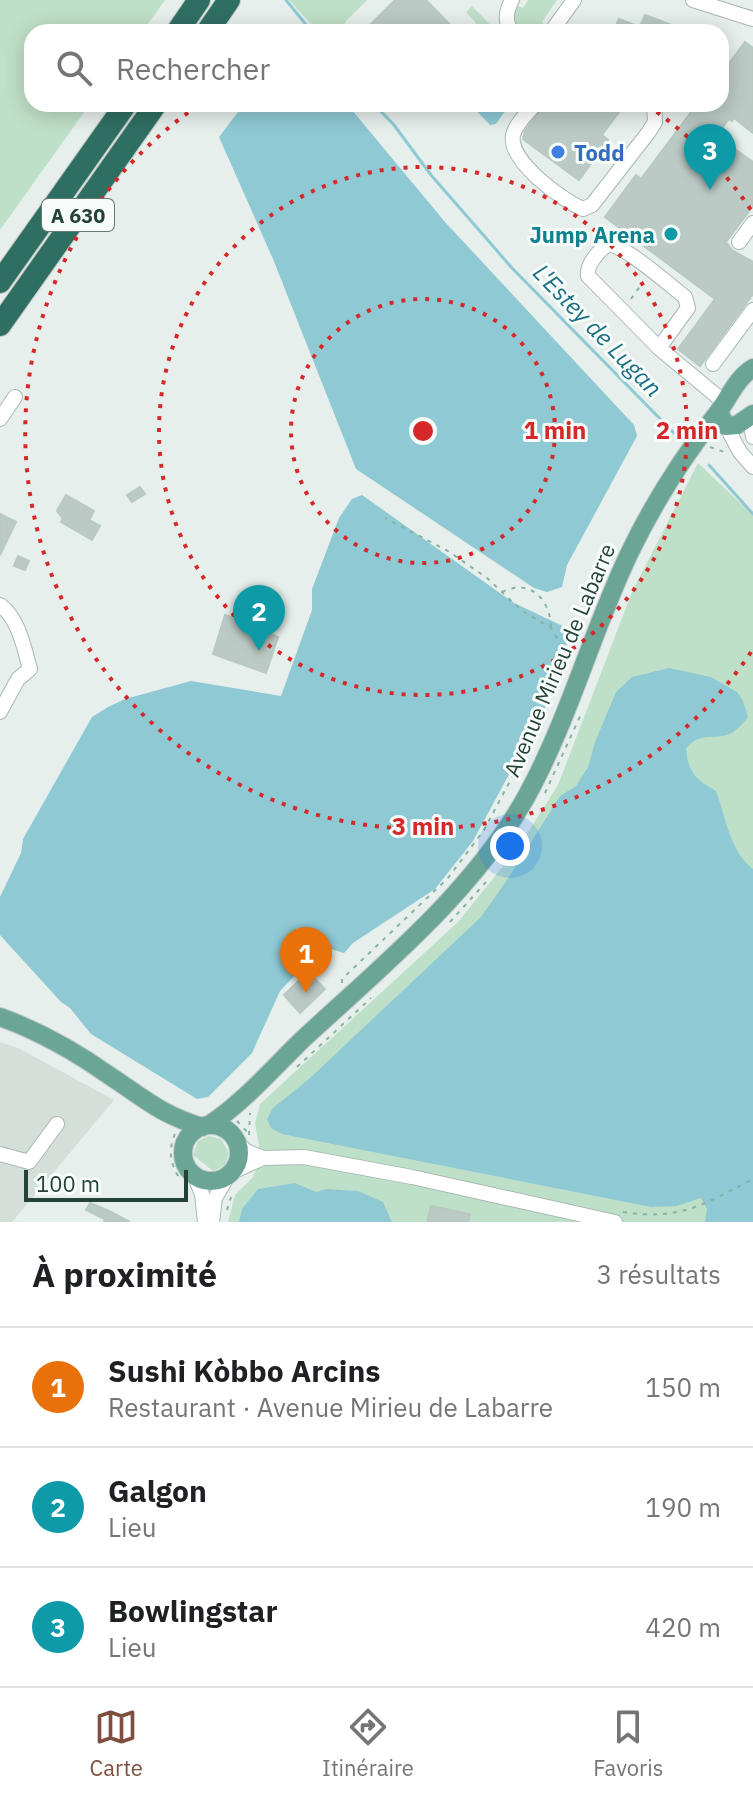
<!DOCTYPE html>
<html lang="fr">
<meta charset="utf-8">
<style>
body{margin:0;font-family:"IBM Plex Sans",sans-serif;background:#f2f2f2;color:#202124}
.scale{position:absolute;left:24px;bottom:20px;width:164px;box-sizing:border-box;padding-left:8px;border:4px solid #24423a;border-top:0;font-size:22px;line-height:28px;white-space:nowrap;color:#24423a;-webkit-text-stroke:6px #f7fbf9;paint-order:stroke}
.you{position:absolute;left:510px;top:846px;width:28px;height:28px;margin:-20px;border:6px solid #fff;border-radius:50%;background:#1a73e8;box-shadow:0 0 0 12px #1a73e833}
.badge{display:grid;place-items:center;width:52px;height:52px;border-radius:50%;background:#7f4e3f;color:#fff;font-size:26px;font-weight:700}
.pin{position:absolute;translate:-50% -66px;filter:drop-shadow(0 2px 4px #0008)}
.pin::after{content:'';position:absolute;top:42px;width:28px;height:24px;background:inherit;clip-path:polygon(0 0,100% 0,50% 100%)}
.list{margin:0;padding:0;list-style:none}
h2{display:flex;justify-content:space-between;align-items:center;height:104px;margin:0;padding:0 32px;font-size:34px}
h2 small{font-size:26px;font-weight:400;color:#757577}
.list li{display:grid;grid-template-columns:52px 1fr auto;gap:24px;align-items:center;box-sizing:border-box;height:120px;padding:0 32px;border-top:2px solid #e0e0e0}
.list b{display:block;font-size:30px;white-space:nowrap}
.list p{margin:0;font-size:26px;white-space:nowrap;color:#757577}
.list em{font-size:26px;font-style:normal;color:#757577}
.icon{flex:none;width:44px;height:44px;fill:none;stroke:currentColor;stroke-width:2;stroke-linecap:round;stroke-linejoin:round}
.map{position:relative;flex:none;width:753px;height:1222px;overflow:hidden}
.search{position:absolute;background:#fff;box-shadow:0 4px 20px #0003;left:24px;right:24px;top:24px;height:88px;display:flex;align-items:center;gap:20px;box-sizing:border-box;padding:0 28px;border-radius:24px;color:#757577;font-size:30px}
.sheet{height:464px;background:#fff}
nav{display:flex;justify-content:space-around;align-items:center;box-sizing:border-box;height:112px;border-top:2px solid #e0e0e0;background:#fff;font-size:22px;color:#757577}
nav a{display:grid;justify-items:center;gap:4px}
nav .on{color:#7f4e3f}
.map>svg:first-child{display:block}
.built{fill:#d4dfda}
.green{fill:#bfe0c8}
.water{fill:#8ec9d4}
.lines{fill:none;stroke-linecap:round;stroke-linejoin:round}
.stream{stroke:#8ec9d4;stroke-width:3}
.building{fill:#bbcac4;stroke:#b8c9c2;stroke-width:2}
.minor-casing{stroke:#a8b8b2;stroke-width:16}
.major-casing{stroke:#c2cac8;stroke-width:20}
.highway-casing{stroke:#c2cac8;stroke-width:24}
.path{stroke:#86b3a5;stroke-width:2;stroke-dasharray:4 6;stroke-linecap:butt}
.minor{stroke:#fff;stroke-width:14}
.major{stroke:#6aa596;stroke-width:18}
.highway{stroke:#2f6f62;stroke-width:22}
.ring{fill:none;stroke:#d62828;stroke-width:4;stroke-dasharray:4 8}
.shop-dot{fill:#3f7fe0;stroke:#f7fbf9;stroke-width:3}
.culture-dot{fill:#0f9aa8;stroke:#f7fbf9;stroke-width:3}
.labels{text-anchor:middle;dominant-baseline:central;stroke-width:6;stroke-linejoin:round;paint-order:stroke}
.shield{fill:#f7fbf9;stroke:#637a73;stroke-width:2}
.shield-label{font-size:20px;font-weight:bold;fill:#24423a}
.shop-label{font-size:22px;font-weight:bold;fill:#366cbe;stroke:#f7fbf9;text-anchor:start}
.culture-label{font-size:22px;font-weight:bold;fill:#0d838f;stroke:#f7fbf9;text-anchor:end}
.street-label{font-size:22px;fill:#24423a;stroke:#f7fbf9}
.water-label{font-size:24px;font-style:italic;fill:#1c6f80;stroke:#f7fbf9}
.centre{fill:#d62828;stroke:#f7fbf9;stroke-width:4}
.ring-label{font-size:24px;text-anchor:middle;font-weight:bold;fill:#d62828;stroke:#f7fbf9;stroke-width:6;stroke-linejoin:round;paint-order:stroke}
</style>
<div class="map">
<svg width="753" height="1222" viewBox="0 0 753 1222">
<rect width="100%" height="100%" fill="#e6efeb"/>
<polygon class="built" points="0,1042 20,1049 114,1100 12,1222 0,1222"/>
<g class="green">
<polygon points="0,0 165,0 142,32 32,32 32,104 90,104 0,230"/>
<polygon points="289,0 367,0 346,21 340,32 318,32"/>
<path d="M528,0h29l-15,22 3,4 -5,6h-18c-11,-7 -9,-15 -7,-27l8,3z"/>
<polygon points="472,6 497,32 478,32 475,22 466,12"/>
<polygon points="698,463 753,515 753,1222 228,1222 235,1195 253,1177 258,1165 259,1146 255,1123 260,1104 458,922 520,845 558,785 632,592"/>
<polygon points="209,1136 221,1139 229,1153 225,1165 213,1171 193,1155 198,1141"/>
</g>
<g class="water">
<polygon points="244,104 347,104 445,222 634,425 637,436 567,565 562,587 547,592 534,588 356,469 273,259 219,137"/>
<polygon points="470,104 510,104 496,124 490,125"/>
<polygon points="362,495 514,603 569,629 561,678 473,841 435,889 353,943 344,953 331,949 316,953 280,991 252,1053 208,1097 197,1099 91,1034 70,1008 61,1002 0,935 0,897 21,853 23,839 92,717 108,707 125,699 191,681 281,696 312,610 312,589 339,518 352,499"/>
<path d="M669,668l42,9 26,15 6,9 5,16c-25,35 -43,7 -62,32 2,23 10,31 30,42 10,26 13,59 37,78v353h-48l2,-13 -6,-11 -24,8 -26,1 -369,-73 -11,-6 -4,-9 6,-11 36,-29 172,-162 26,-37 53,-84 16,-10 12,-19 7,-25 21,-50 16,-15z"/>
<polygon points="295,1183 316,1192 327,1189 358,1191 383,1202 392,1222 239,1222 242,1209 258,1189"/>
</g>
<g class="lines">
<g class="stream">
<polyline points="286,0 312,32"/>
<polyline points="374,104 394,125 431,175 512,268 674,433"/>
<polyline points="709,465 753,514"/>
</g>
</g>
<g class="building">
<polygon points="395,0 426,0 457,32 363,32"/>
<polygon points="645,15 687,31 687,32 613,32 619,19 640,27"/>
<polygon points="745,42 753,48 753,133 734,118 732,121 729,119 716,136 753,162 753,206 726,242 732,250 753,262 753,294 700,366 678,349 715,299 605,217 636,175 641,179 697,104 721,104 721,74"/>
<polygon points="545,104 558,104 569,112 574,104 625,104 602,135 608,140 579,180 523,139 525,131"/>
<polygon points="140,487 145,494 132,502 127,495"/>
<polygon points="66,495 94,511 89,520 100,526 92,540 61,522 63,519 57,511"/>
<polygon points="0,514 16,522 0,555"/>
<polygon points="18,556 29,561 25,570 14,566"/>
<polygon points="225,615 245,622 243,625 278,637 266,673 213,654"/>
<polygon points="308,972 325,989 300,1013 284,995"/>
<polygon points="90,1203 107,1210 130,1222 104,1222 105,1219 86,1210"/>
<polygon points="431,1206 470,1214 468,1222 427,1222"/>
</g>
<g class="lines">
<defs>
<g id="minor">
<polyline points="693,0 753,19"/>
<path d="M512,32c-8,-10 -6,-21 0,-32"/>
<polyline points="551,32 574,0"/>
<path d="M535,104c-7,9 -19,19 -22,31 -5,26 49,65 70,74l9,-4 56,-72 7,-11 -1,-18"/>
<polyline points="739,242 753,223"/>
<path d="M610,244c20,6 57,39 75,53l3,11 -29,40 -71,-72c-2,-11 12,-28 22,-32z"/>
<polyline points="659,348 724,402"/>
<polyline points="713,364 753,310"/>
<polyline points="750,418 753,437"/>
<polyline points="0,419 15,397"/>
<polyline points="726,426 740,452 753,467"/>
<path d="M0,605c19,14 24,43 30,64l-12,10 -18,33"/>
<polyline points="237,1142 246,1151 263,1158"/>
<polyline points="0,1154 29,1162 57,1124"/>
<polyline points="232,1172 263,1158 304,1157 412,1177 615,1222"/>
<polyline points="194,1175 202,1194 205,1222"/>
<polyline points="212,1222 215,1198 228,1176"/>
</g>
<g id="major">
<polyline points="719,412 726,426 737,425 753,414"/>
<path d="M0,1017c39,14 76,35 110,59 35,23 50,38 92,51"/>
<path d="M209,1125c34,-22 64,-57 94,-86 79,-73 168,-145 222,-240 43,-77 66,-165 104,-245 24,-50 53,-96 87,-139 12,-15 20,-37 37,-47"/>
<circle cx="211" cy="1153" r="28"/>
</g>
<g id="highway">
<polyline points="177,32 199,0"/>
<polyline points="207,32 229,0"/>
<polyline points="0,282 126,104"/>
<polyline points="0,325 156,104"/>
</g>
</defs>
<use href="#minor" class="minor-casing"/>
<use href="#major" class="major-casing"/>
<use href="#highway" class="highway-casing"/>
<g class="path">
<polyline points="631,299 643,282"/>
<polyline points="710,447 727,453"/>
<path d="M502,592c28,-14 48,7 49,35"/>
<polyline points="545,793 582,712"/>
<polyline points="450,922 486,882"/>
<polyline points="342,983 342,979 448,878 484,830 527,749 560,664 560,643 551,628 521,610 487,578 448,551 385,518"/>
<polyline points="297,1067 371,998"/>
<polyline points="237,1121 249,1134"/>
<path d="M175,1134c-7,15 -5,32 6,46"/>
<polyline points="249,1135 250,1113"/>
<polyline points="227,1210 231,1197"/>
<path d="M623,1212c58,9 81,-8 130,-33"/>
</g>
<use href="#minor" class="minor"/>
<use href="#major" class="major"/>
<use href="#highway" class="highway"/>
</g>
<g class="ring">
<circle cx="423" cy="431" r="132"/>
<circle cx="423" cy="431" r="264"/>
<path d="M751 652A396 396 0 1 1 199 105M647 105A396 396 0 0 1 751 210"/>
</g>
<circle class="shop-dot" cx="558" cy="152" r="8"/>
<circle class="culture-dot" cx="671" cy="234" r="8"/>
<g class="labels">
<rect class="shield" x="42" y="199" width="72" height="32" rx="6"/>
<g class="shield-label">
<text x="78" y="215">A 630</text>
</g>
<g class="shop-label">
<text x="574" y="152">Todd</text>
</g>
<g class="culture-label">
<text x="655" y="234">Jump Arena</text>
</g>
<g class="street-label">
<text transform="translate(559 660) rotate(-67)">Avenue Mirieu de Labarre</text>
</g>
<g class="water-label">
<text transform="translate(598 330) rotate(46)">L'Estey de Lugan</text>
</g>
</g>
<circle cx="423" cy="431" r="12" class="centre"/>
<g class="ring-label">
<text x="555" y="439">1 min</text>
<text x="687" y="439">2 min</text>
<text x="423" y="835">3 min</text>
</g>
</svg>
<div class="scale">100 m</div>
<div class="you"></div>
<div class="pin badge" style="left:306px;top:993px;background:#e8710a">1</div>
<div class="pin badge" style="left:259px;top:651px;background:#0f9aa8">2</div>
<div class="pin badge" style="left:710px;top:190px;background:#0f9aa8">3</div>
<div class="search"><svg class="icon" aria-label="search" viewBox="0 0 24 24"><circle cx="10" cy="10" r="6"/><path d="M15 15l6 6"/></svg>Rechercher</div>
</div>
<section class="sheet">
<h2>À proximité<small>3 résultats</small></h2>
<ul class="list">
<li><span class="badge" style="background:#e8710a">1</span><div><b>Sushi Kòbbo Arcins</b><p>Restaurant · Avenue Mirieu de Labarre</p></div><em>150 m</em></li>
<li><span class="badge" style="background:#0f9aa8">2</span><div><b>Galgon</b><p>Lieu</p></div><em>190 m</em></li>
<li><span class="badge" style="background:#0f9aa8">3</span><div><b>Bowlingstar</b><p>Lieu</p></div><em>420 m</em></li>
</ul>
</section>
<nav>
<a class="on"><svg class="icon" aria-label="map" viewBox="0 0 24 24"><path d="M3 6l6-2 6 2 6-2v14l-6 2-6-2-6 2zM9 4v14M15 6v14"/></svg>Carte</a>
<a><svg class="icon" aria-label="directions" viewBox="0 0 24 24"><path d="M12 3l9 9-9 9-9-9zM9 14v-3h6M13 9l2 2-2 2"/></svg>Itinéraire</a>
<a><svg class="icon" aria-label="saved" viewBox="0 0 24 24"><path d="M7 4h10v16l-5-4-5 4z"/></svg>Favoris</a>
</nav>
